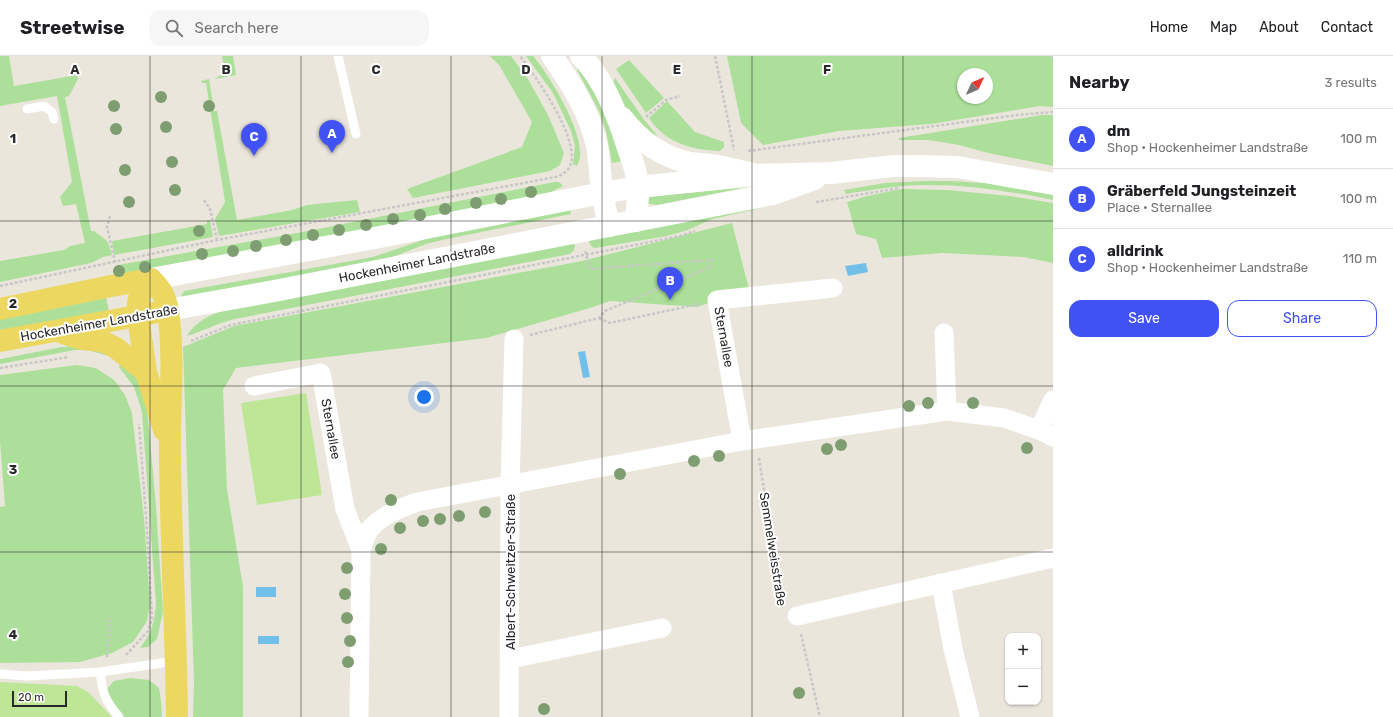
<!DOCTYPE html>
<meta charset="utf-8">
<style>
body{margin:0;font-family:Rubik,sans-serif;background:#f6f6f6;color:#202124}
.controls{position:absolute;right:12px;bottom:12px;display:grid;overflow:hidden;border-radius:8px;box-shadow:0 1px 3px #0004}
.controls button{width:36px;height:36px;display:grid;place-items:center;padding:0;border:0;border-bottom:1px solid #e0e0e0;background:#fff;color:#202124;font:20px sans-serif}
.compass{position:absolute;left:957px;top:12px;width:36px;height:36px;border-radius:50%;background:#fff;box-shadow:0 1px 3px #0004;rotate:46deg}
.scale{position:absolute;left:12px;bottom:10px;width:55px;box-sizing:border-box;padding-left:4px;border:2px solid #292929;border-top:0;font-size:11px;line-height:14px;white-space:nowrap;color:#292929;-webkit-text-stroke:3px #fff;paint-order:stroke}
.you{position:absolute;left:424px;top:341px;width:14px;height:14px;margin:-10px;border:3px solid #fff;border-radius:50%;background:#1a73e8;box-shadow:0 0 0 6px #1a73e833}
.badge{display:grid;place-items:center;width:26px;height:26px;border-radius:50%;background:#4052f4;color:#fff;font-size:13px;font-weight:700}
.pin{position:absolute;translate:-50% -33px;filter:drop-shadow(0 1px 2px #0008)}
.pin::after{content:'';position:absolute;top:21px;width:14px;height:12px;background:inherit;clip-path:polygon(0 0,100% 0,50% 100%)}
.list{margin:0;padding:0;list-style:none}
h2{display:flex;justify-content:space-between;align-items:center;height:52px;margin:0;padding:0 16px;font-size:17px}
h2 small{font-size:13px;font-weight:400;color:#757577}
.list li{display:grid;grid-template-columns:26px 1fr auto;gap:12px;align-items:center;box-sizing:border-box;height:60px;padding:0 16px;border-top:1px solid #e0e0e0}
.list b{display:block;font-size:15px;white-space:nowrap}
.list p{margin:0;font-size:13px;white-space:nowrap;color:#757577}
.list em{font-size:13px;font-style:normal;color:#757577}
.actions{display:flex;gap:8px;padding:12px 16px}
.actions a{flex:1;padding:9px 0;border:1px solid #4052f4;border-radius:12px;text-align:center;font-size:14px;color:#4052f4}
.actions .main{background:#4052f4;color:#fff}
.icon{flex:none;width:22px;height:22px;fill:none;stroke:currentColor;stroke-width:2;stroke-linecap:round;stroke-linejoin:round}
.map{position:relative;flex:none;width:1053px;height:661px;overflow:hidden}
header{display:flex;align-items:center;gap:24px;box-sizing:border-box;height:56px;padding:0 20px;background:#fff;border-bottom:1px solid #e0e0e0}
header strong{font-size:19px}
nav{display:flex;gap:22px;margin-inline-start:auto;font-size:14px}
.search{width:280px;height:36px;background:#f6f6f6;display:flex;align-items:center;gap:10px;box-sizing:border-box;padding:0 14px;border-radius:12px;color:#757577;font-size:15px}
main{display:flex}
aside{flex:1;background:#fff}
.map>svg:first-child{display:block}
.green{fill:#ace09a;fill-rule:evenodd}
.pitch{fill:#bde796}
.water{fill:#72c0ea}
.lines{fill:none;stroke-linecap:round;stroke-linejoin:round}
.path{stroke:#c7c7c7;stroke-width:2.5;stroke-dasharray:3 2;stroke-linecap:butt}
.service{stroke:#fff;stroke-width:9}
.minor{stroke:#fff;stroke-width:19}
.tertiary{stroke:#fff;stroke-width:22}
.secondary{stroke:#fff;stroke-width:22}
.primary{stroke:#ecd860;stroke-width:22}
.tree{fill:#7e9e72}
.grid{fill:none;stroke:#292929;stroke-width:1;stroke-opacity:0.55}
.labels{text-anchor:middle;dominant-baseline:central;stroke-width:4;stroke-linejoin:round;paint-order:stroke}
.street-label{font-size:13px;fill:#292929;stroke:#fff}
.grid-label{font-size:13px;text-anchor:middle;font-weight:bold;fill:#292929;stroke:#fff;stroke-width:4;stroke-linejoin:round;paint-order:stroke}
</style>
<header>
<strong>Streetwise</strong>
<div class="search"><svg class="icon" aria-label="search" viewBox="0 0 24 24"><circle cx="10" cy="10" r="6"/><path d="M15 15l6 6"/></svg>Search here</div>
<nav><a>Home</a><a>Map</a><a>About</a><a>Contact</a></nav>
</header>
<main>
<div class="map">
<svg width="1053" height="661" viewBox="0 0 1053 661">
<rect width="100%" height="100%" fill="#ebe6dc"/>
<g class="green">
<polygon points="0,0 9,0 14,30 77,19 78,23 69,40 65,41 91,175 94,175 106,184 107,186 108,186 112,199 103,201 91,207 0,226 0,205 64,194 70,190 85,187 76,148 63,150 60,141 72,126 57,40 0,50"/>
<polygon points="222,0 233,0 236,19 216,23 215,23 225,16"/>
<polygon points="490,0 511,0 528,23 548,59 564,97 560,109 550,115 413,142 407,133 522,91 532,66 499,9"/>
<path d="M526,0h7c17,20 46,69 47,95 1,5 -1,11 -3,15l-4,-2 2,-18 -4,-15 -18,-38z"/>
<path d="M727,0h326v51l-13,-1 -109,18 -92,7 -76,14 -22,-22zM963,18h24v24h-24z"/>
<polygon points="629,4 664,42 646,57 616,13"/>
<polygon points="577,12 579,12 605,54 622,105 612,107 606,75 599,55 577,14"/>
<polygon points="615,22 645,65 656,78 658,83 626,54 613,27"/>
<polygon points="209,23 214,55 217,55 237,164 292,154 307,149 357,144 360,156 219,180 215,163 225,146 206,27 202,27 201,25"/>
<path d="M667,45l28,31 29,10v5l-4,4c-28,-1 -55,-8 -71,-33z"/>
<polygon points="1042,59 1053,59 1053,110 988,97 959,89 928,84 899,84 899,82"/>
<path d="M925,125h27l46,3 55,9v7c-44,-9 -89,-16 -134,-15 -25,1 -49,5 -73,9l-2,-4 41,-7z"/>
<polygon points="554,126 559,126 563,130 547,138 376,173 116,220 115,213 118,209 308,175"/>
<polygon points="753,130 657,149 646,147 647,141"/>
<polygon points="901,133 947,134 1010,140 1053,147 1053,207 1024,201 942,197 882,202 876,183 856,178 847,146 867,140"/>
<polygon points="759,152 757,153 712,163 688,174 667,180 595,192 592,191 589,186 590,183"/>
<polygon points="570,153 571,158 442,184 426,188 385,204 182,241 181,240 184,235 373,201 432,181"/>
<polygon points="207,164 210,164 213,181 114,199 112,185 207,168"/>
<polygon points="732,167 749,233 697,251 610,245 593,251 486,282 236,312 223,334 227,433 243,531 243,661 193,661 194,626 183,291 234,270 582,205"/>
<path d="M573,186c4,5 1,9 -3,12l-335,65c-17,4 -32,12 -48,17 8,-15 25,-22 40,-27z"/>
<polygon points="106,241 109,256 0,275 0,262"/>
<polygon points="79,290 106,297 105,299 88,294 75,294 0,308 0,303 62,291"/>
<path d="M121,305l12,9 8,16 6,20 9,100 7,106 -6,27 -9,8 -8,1c12,-16 14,-24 16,-44l-14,-192 -8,-25 -15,-20z"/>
<polygon points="77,309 96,312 114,324 125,339 132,357 144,462 150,548 147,565 133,586 112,597 80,606 0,607 0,451 5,450 0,385 0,319"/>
<polygon points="130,622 149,624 159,632 161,645 162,661 123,661 105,635 114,625"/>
</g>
<g class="pitch">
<polygon points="306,337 322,439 257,449 241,347"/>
<polygon points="0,626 77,630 88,636 112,661 0,661"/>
</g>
<g class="water">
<polygon points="866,207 868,216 848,220 845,210"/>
<polygon points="585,295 590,321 583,322 578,296"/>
<rect x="256" y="531" width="20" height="10"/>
<rect x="258" y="580" width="21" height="8"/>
</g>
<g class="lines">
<g class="path">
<polyline points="715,0 734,94"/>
<polyline points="1050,0 1053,1"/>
<polyline points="646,61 666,44 680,40"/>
<polyline points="748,95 1017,59 1053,56"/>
<polyline points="204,144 210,153 217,184"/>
<polyline points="816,146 900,132"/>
<polyline points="110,160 107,171 115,206"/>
<path d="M0,230l217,-46 339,-63c5,-2 10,-4 13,-9 15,-25 -34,-92 -49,-112"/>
<polyline points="599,262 610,267 699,248"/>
<polyline points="530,279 599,262 605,255 711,211 712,204 590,213 585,194"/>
<polyline points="191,285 231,269 680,180 695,175"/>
<polyline points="0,312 69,301"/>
<polyline points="759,402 782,549"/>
<polyline points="801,578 820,661"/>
<polyline points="126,599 148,575 152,563 146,460 139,368"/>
<polyline points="107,601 109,560"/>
</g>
<g class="service">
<polyline points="338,0 356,78"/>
<polyline points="27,53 44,50 52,56 54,63"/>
<path d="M100,616c3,22 4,27 19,45"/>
<polyline points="0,618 27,620 100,616 176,605"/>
</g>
<g class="minor">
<polyline points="944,277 947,355"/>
<polyline points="254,330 321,317 345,453 361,494"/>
<polyline points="1039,374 1053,344"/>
<polyline points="742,385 717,244 833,232"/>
<polyline points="941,527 953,593 970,661"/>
<polyline points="797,560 1053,502"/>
<polyline points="510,603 662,572"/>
<path d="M359,661l2,-167c3,-7 5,-16 9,-21 12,-14 31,-21 47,-27l325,-61 205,-30 57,7 35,12 14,7"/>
<polyline points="509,661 510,430 514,283"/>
</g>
<g class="tertiary">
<path d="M552,0c19,27 38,57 45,90 3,16 3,31 5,46 2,12 5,23 7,34"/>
<path d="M581,0c24,24 37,61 47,92 4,13 10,26 10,39 1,11 -2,23 -2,34"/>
<path d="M622,62c17,22 40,39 68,45 7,1 14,1 21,2 14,2 28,6 42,9"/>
</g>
<g class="secondary">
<polyline points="151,223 385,180 602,137 638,131 756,119 831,117 894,110 918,110 957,111 1053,128"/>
<polyline points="168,254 269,236 773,138 815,123"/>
</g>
<g class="primary">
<polyline points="150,224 142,233 138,246 138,260 146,316 164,374"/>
<path d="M0,253l111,-23 40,-7c10,10 15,18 17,32 7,48 1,99 2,148 1,86 6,172 7,258"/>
<polyline points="63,277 82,283 102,285 116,292 146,316"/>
<polyline points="0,285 153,257"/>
</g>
</g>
<g class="tree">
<circle cx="161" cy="41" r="6"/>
<circle cx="114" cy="50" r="6"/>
<circle cx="209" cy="50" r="6"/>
<circle cx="166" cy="71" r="6"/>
<circle cx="116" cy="73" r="6"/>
<circle cx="172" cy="106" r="6"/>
<circle cx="125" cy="114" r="6"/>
<circle cx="175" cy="134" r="6"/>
<circle cx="531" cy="136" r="6"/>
<circle cx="501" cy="143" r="6"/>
<circle cx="129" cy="146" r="6"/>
<circle cx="476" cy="147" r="6"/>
<circle cx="445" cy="153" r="6"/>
<circle cx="420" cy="159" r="6"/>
<circle cx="393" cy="163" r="6"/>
<circle cx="366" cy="169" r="6"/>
<circle cx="339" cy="174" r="6"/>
<circle cx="199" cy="175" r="6"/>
<circle cx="313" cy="179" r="6"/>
<circle cx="286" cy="184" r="6"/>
<circle cx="256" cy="190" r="6"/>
<circle cx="233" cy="195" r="6"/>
<circle cx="202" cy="198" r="6"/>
<circle cx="145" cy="211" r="6"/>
<circle cx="119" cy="215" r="6"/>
<circle cx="928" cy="347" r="6"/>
<circle cx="973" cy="347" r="6"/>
<circle cx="909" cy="350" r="6"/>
<circle cx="841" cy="389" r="6"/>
<circle cx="1027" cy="392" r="6"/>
<circle cx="827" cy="393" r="6"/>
<circle cx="719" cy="400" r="6"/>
<circle cx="694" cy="405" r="6"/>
<circle cx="620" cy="418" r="6"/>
<circle cx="391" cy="444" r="6"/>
<circle cx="485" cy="456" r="6"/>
<circle cx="459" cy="460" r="6"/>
<circle cx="440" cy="463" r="6"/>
<circle cx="423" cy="465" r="6"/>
<circle cx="400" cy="472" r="6"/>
<circle cx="381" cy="493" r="6"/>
<circle cx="347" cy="512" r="6"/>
<circle cx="345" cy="538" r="6"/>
<circle cx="347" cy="562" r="6"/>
<circle cx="350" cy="585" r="6"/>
<circle cx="348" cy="606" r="6"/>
<circle cx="799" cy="637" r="6"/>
<circle cx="544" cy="653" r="6"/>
</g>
<path class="grid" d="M150,0v661M301,0v661M451,0v661M602,0v661M752,0v661M903,0v661M0,165h1053M0,330h1053M0,496h1053"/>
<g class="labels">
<g class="street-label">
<text transform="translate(417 207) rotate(-11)">Hockenheimer Landstraße</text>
<text transform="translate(99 267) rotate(-10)">Hockenheimer Landstraße</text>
<text transform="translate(724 281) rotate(80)">Sternallee</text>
<text transform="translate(331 373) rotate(80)">Sternallee</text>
<text transform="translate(773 493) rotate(81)">Semmelweisstraße</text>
<text transform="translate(510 516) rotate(-90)">Albert-Schweitzer-Straße</text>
</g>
</g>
<g class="grid-label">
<text x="75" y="18">A</text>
<text x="226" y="18">B</text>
<text x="376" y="18">C</text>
<text x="526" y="18">D</text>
<text x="677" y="18">E</text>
<text x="827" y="18">F</text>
<text x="13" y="87">1</text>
<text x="13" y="252">2</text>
<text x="13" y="418">3</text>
<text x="13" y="583">4</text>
</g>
</svg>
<div class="controls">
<button>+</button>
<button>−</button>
</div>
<svg class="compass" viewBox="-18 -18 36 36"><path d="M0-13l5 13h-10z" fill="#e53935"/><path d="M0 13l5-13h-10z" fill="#757577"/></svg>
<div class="scale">20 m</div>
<div class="you"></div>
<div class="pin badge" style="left:332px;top:97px">A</div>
<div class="pin badge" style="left:670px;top:244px">B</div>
<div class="pin badge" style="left:254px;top:100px">C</div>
</div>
<aside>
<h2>Nearby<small>3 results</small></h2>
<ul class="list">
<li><span class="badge">A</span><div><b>dm</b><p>Shop · Hockenheimer Landstraße</p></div><em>100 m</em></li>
<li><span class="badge">B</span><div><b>Gräberfeld Jungsteinzeit</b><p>Place · Sternallee</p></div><em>100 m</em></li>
<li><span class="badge">C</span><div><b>alldrink</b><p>Shop · Hockenheimer Landstraße</p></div><em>110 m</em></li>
</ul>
<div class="actions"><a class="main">Save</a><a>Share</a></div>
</aside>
</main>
